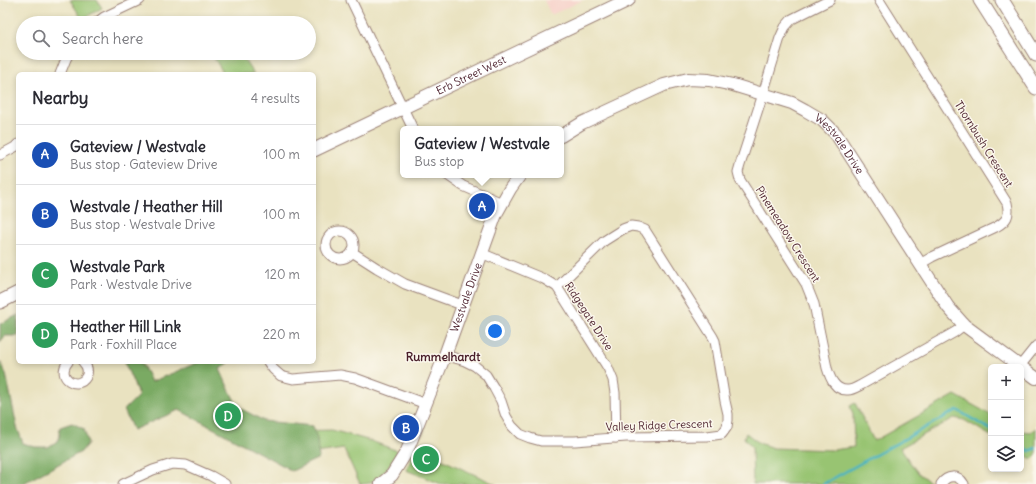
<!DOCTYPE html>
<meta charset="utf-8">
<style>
body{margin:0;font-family:Delius,sans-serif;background:#f2f2f3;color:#2b2b33}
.controls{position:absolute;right:12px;bottom:12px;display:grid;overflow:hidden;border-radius:6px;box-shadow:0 2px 6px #0003}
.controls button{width:36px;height:36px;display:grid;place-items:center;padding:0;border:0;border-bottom:1px solid #e1e1e2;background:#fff;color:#2b2b33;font:20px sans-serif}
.you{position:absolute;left:495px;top:331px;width:14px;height:14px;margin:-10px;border:3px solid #fff;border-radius:50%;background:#1a73e8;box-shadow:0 0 0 6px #1a73e833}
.badge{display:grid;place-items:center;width:26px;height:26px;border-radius:50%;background:#0b8043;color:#fff;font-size:13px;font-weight:700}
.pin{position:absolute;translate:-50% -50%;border:2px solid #fff;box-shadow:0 1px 4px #0006}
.popup{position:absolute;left:400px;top:126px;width:164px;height:52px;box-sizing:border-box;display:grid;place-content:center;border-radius:6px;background:#fff;filter:drop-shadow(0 1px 3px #0005);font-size:13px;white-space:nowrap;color:#7c7c81}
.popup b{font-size:15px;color:#2b2b33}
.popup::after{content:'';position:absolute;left:50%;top:100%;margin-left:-8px;border:8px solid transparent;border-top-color:#fff}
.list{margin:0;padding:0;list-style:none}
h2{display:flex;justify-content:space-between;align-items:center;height:52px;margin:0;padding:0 16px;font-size:17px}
h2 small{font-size:13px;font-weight:400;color:#7c7c81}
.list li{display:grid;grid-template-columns:26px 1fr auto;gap:12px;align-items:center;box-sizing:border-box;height:60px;padding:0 16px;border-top:1px solid #e1e1e2}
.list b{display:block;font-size:15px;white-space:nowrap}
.list p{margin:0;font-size:13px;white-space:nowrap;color:#7c7c81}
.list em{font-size:13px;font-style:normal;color:#7c7c81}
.icon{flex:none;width:22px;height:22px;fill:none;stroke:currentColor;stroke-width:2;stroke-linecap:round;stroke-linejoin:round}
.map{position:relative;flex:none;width:1036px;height:484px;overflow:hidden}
.search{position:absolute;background:#fff;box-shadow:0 2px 6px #0003;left:16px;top:16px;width:300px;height:44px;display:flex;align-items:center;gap:10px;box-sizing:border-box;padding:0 14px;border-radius:22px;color:#7c7c81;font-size:15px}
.panel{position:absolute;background:#fff;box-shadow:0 2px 6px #0003;left:16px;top:72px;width:300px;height:292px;border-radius:6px}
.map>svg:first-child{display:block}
.built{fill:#f7d1c9}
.green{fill:#98c472;stroke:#71724e}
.forest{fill:#7aaa64;stroke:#626448}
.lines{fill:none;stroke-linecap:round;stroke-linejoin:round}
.stream{stroke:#47b4c3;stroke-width:2.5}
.minor-casing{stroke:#9a8076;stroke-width:11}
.tertiary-casing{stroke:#9a8076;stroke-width:14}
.secondary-casing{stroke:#9a8076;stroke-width:15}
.minor{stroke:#fff;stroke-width:9}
.tertiary{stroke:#fff;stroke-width:12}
.secondary{stroke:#fff;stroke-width:13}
.labels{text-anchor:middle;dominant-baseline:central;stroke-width:3;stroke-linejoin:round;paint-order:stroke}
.street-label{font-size:11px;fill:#4a1f2b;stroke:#fbf7ec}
.neighbourhood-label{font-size:12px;font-weight:bold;fill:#4a1f2b;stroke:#fbf7ec}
</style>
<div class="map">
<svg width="1036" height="484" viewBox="0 0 1036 484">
<rect width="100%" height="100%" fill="#fbf7ec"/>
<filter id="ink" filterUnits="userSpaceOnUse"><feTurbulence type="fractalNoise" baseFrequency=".025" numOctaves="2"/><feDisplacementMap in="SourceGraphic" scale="8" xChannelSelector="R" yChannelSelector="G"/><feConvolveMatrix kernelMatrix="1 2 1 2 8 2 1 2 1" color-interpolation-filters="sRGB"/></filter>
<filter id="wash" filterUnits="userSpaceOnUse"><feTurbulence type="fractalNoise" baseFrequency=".012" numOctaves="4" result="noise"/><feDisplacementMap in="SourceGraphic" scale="16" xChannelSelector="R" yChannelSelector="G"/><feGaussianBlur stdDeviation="0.9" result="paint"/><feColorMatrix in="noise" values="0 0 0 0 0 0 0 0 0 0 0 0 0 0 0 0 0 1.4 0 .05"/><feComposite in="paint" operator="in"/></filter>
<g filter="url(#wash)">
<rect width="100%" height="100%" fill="#e9e2c0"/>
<polygon class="built" points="544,0 583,0 551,15"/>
<g class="green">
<polygon points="70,0 97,0 102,8 82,19"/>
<polygon points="217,53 240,53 254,74 224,74 213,56"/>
<path d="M125,362h17l12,29 113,33 22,7 43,-1 39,11 27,10c-6,10 -16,28 -28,32 -3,1 -7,1 -10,1l-16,-35 -62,9 -97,-52 -43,-1z"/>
<polygon points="955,395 991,415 991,436 964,420 954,418 900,448 917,472 932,484 753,484 752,447 744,438 746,433 759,443 773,448 833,450 854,447 853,414 850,406 855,403 874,441"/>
<polygon points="1036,428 1036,456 1032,459 1021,453 1021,431 1031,432"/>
<polygon points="417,448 495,484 441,484 406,470"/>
</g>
<g class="forest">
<polygon points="18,315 18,336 5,336 0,342 0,324"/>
<polygon points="0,361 6,374 17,427 23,443 35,447 48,447 59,440 60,427 72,423 84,429 88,443 81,452 22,484 0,484"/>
<polygon points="125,362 139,362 147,373 151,382 199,362 230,362 220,369 228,387 238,407 264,421 313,426 317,439 319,458 292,471 282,465 179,410 133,430 124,410 139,395 125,364"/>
</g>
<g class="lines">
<g class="stream">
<polyline points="1021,447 1029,451 1036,448"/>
<polyline points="823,484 957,410 991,430"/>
</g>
</g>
</g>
<g filter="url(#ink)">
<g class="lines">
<defs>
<g id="minor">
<polyline points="351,0 413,129"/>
<path d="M830,0l-38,19 -7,8 -5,11 -17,56 -23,71 -2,7 2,8 66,104 8,20 13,64c3,10 8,23 21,22 5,0 9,-3 13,-5l94,-53 9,-7"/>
<path d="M879,0l128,203c3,13 0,18 -11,24l-64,30 -12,7"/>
<polyline points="96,23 104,17 140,0"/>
<polyline points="60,74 66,59 69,53"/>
<polyline points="0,155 15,147 18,144"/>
<polyline points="447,175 463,186 502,203"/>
<circle cx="340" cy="245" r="14"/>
<polyline points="352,252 377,268 405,284 462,305"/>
<polyline points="481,253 544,279 557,287 608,368 613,380 615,393 616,438"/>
<polyline points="445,355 465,361 475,366 486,375 494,388 501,401 506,416 512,426 520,434 530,438 541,441 575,441 626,437 707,436 722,434 727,427 728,420 728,414 725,401 715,341 713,337 645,230 638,227 631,226 623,229 604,241 557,287"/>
<path d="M68,362c-13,16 10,29 18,15 3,-6 1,-11 -3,-15"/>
<polyline points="268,362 273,369 281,376 293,379 340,375 355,378 426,404"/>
<polyline points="1020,366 1036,346"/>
<polyline points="123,484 153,470 172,464 186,465 211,476 225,484"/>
<path d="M941,484c6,-9 17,-10 23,0"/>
</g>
<g id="tertiary">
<path id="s1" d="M561,136l21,-13 82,-38 24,-6 21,1 24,5 59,18 13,7 17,10 14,14 112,173 16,18 72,53"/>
<path id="s2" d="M381,484l11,-9 15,-24 38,-96 51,-141 14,-25 10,-14"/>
</g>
<g id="secondary">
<polyline points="980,0 1036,88"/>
<polyline points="1002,0 1036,55"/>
<path id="s3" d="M314,150l314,-150"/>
<polyline points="0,302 18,293"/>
</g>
</defs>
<use href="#minor" class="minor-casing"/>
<use href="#tertiary" class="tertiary-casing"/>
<use href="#secondary" class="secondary-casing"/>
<use href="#minor" class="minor"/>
<use href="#tertiary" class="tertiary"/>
<use href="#secondary" class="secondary"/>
</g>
</g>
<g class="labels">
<g class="street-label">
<text stroke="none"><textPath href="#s3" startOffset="174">Erb Street West</textPath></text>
<text transform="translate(984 144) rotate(58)">Thornbush Crescent</text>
<text stroke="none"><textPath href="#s1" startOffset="311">Westvale Drive</textPath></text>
<text transform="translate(788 234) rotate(58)">Pinemeadow Crescent</text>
<text stroke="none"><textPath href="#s2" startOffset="207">Westvale Drive</textPath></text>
<text transform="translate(589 316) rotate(57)">Ridgegate Drive</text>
<text transform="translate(659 425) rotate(-2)">Valley Ridge Crescent</text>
</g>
<g class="neighbourhood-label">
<text x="443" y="356">Rummelhardt</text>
</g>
</g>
</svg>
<div class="controls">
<button>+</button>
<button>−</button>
<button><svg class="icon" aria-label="layers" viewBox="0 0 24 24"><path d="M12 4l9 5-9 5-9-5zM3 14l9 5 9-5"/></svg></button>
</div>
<div class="you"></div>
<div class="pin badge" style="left:482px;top:206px;background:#1a4fb4">A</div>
<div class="popup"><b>Gateview / Westvale</b>Bus stop</div>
<div class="pin badge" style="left:406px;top:428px;background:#1a4fb4">B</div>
<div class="pin badge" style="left:426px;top:459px;background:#2e9e5b">C</div>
<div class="pin badge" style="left:228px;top:416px;background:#2e9e5b">D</div>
<div class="search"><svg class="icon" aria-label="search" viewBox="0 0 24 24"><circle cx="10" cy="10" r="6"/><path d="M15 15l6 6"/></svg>Search here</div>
<section class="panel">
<h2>Nearby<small>4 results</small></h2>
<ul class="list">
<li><span class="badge" style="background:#1a4fb4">A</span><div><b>Gateview / Westvale</b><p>Bus stop · Gateview Drive</p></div><em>100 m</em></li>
<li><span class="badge" style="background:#1a4fb4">B</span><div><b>Westvale / Heather Hill</b><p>Bus stop · Westvale Drive</p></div><em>100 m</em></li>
<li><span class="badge" style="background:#2e9e5b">C</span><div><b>Westvale Park</b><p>Park · Westvale Drive</p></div><em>120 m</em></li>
<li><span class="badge" style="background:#2e9e5b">D</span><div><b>Heather Hill Link</b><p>Park · Foxhill Place</p></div><em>220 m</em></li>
</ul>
</section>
</div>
